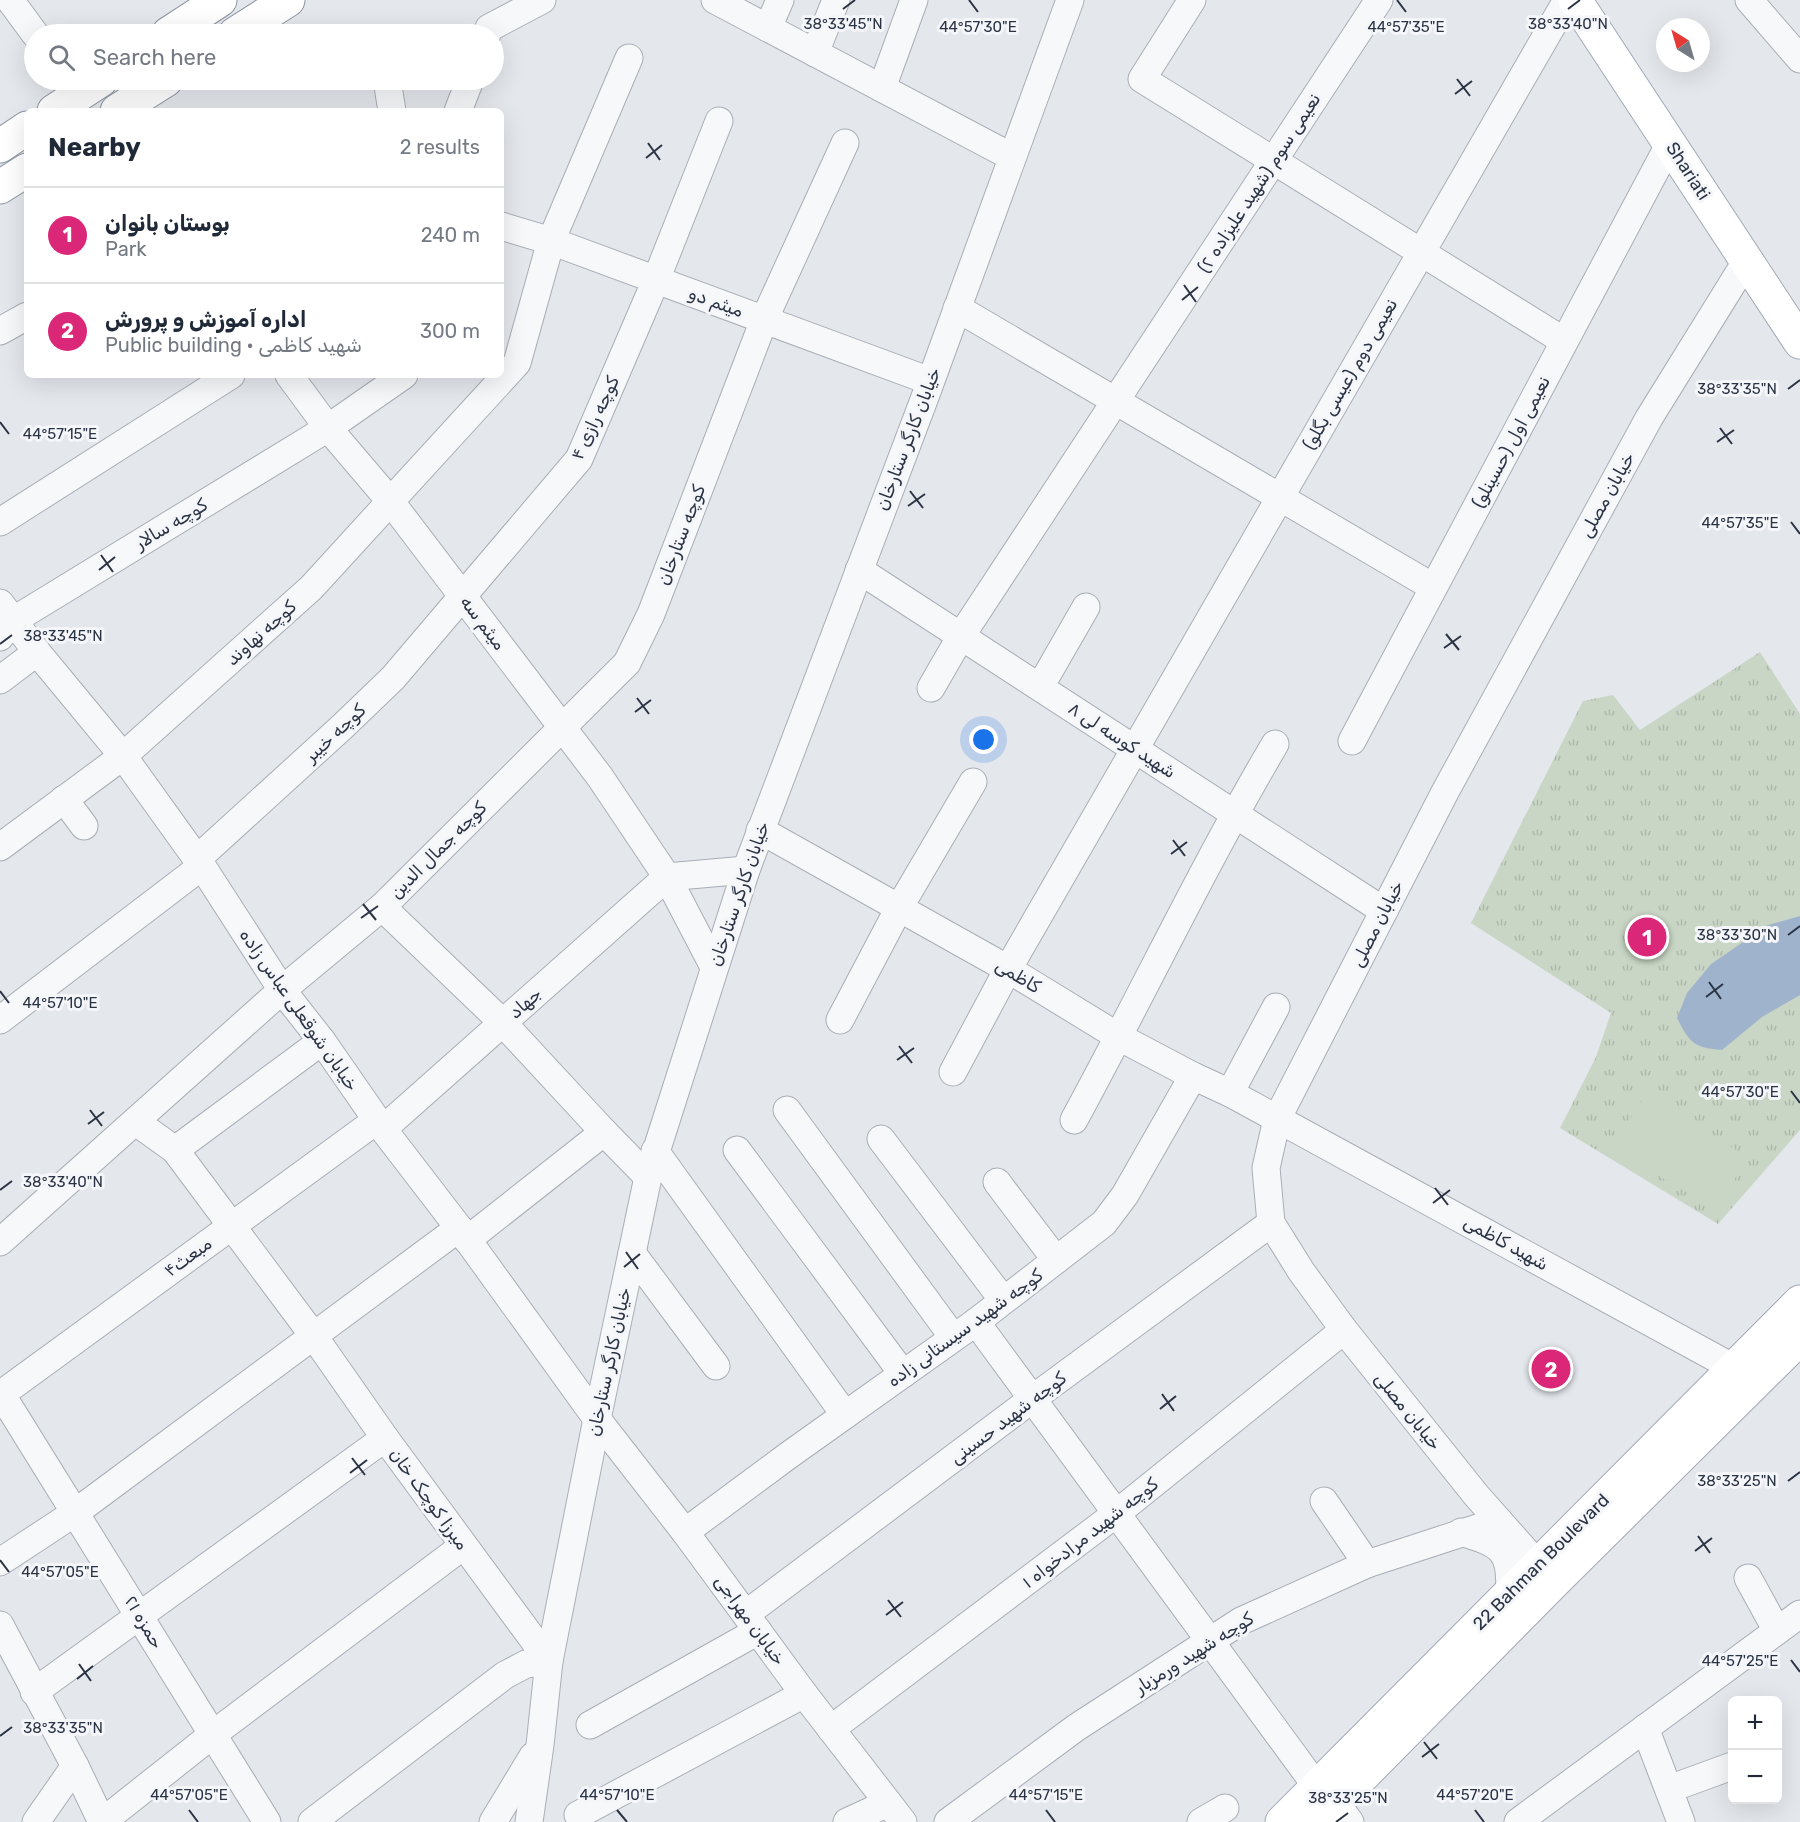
<!DOCTYPE html>
<meta charset="utf-8">
<style>
body{margin:0;font-family:Rubik,Vazirmatn,sans-serif;background:#f6f6f7;color:#1f2937}
.controls{position:absolute;right:18px;bottom:18px;display:grid;overflow:hidden;border-radius:9px;box-shadow:0 6px 24px #0002}
.controls button{width:54px;height:54px;display:grid;place-items:center;padding:0;border:0;border-bottom:2px solid #e0e1e3;background:#fff;color:#1f2937;font:30px sans-serif}
.compass{position:absolute;left:1656px;top:18px;width:54px;height:54px;border-radius:50%;background:#fff;box-shadow:0 6px 24px #0002;rotate:323deg}
.you{position:absolute;left:984px;top:740px;width:21px;height:21px;margin:-15px;border:4px solid #fff;border-radius:50%;background:#1a73e8;box-shadow:0 0 0 9px #1a73e833}
.badge{display:grid;place-items:center;width:39px;height:39px;border-radius:50%;background:#db2777;color:#fff;font-size:20px;font-weight:700}
.pin{position:absolute;translate:-50% -50%;border:3px solid #fff;box-shadow:0 2px 6px #0006}
.list{margin:0;padding:0;list-style:none}
h2{display:flex;justify-content:space-between;align-items:center;height:78px;margin:0;padding:0 24px;font-size:26px}
h2 small{font-size:20px;font-weight:400;color:#747a83}
.list li{display:grid;grid-template-columns:39px 1fr auto;gap:18px;align-items:center;box-sizing:border-box;height:96px;padding:0 24px;border-top:2px solid #e0e1e3}
.list b{display:block;font-size:22px;white-space:nowrap}
.list p{margin:0;font-size:20px;white-space:nowrap;color:#747a83}
.list em{font-size:20px;font-style:normal;color:#747a83}
.icon{flex:none;width:33px;height:33px;fill:none;stroke:currentColor;stroke-width:2;stroke-linecap:round;stroke-linejoin:round}
.map{position:relative;flex:none;width:1800px;height:1822px;overflow:hidden}
.search{position:absolute;background:#fff;box-shadow:0 6px 24px #0002;left:24px;top:24px;width:480px;height:66px;display:flex;align-items:center;gap:15px;box-sizing:border-box;padding:0 21px;border-radius:33px;color:#747a83;font-size:22px}
.panel{position:absolute;background:#fff;box-shadow:0 6px 24px #0002;left:24px;top:108px;width:480px;height:270px;border-radius:9px}
.map>svg:first-child{display:block}
.park{fill:url(#park-tufts)}
.pitch{fill:#c9d6c5}
.water{fill:#9fb4cc}
.lines{fill:none;stroke-linecap:round;stroke-linejoin:round}
.minor-casing{stroke:#a9aeb7;stroke-width:29}
.major-casing{stroke:#a3abb8;stroke-width:35}
.highway-casing{stroke:#8b94a3;stroke-width:35}
.minor{stroke:#f7f8fa;stroke-width:27}
.major{stroke:#fff;stroke-width:33}
.highway{stroke:#fff;stroke-width:33}
.ticks{fill:none;stroke:#2b3445;stroke-width:2}
.labels{text-anchor:middle;dominant-baseline:central;stroke-width:6;stroke-linejoin:round;paint-order:stroke}
.street-label{font-size:18px;fill:#2b3445;stroke:#f4f6f9}
.ticks-label{font-size:15px;text-anchor:middle;fill:#2b3445;stroke:#f4f6f9;stroke-width:6;stroke-linejoin:round;paint-order:stroke}
</style>
<div class="map">
<svg width="1800" height="1822" viewBox="0 0 1800 1822">
<defs>
<pattern id="park-tufts" width="24" height="20" patternUnits="userSpaceOnUse" patternTransform="scale(1.5)"><rect width="24" height="20" fill="#c9d6c5"/><path d="M3 7l-1-3M5 7V3M7 7l1-3M15 17l-1-3M17 17v-4M19 17l1-3" fill="none" stroke="#adb8ab"/></pattern>
</defs>
<rect width="100%" height="100%" fill="#e4e7ec"/>
<polygon class="park" points="1760,652 1800,714 1800,1130 1718,1224 1560,1128 1596,1057 1611,1013 1471,923 1583,701 1613,695 1640,730"/>
<polygon class="pitch" points="1645,1095 1748,1157 1716,1210 1612,1148"/>
<path class="water" d="M1800,916v79l-38,22 -40,33c-27,-2 -32,-6 -45,-32l10,-25 24,-29 57,-39z"/>
<g class="lines">
<defs>
<g id="minor">
<polyline points="10,0 35,34"/>
<polyline points="715,0 1012,157"/>
<polyline points="1192,0 1142,79 1564,341"/>
<polyline points="1749,0 1800,59"/>
<polyline points="768,28 780,0"/>
<polyline points="487,34 489,28 542,0"/>
<polyline points="815,53 836,0"/>
<polyline points="387,80 392,111"/>
<polyline points="882,88 914,0"/>
<polyline points="458,111 470,80"/>
<polyline points="501,226 551,241 930,381"/>
<polyline points="957,308 1433,587"/>
<polyline points="0,331 27,316"/>
<polyline points="289,375 328,428 391,502 600,777 667,877 714,967"/>
<polyline points="0,522 231,375"/>
<polyline points="859,570 1384,911"/>
<polyline points="0,603 37,652 123,756 202,866 282,990 322,1041 383,1129 459,1228 597,1419 685,1532 804,1694 903,1822"/>
<polyline points="0,637 14,620 328,428 404,375"/>
<polyline points="0,680 37,652"/>
<polyline points="1040,687 1086,607"/>
<polyline points="931,688 961,636 1379,0"/>
<polyline points="1352,741 1670,143"/>
<polyline points="64,799 84,826"/>
<polyline points="760,830 1008,969 1119,1037 1193,1076 1230,1093 1734,1368"/>
<polyline points="0,847 123,756 311,588 517,363 551,241 629,58"/>
<polyline points="196,860 342,727 393,678 579,459 656,280 719,121"/>
<polyline points="667,877 746,870"/>
<polyline points="382,907 503,1023 604,1132"/>
<polyline points="0,1020 202,866"/>
<polyline points="840,1020 899,908 973,782"/>
<polyline points="953,1072 1008,969 1567,0"/>
<polyline points="1230,1093 1276,1007"/>
<polyline points="787,1110 953,1337"/>
<path d="M1074,1120c68,-125 129,-254 201,-376"/>
<polyline points="136,1122 175,1150 313,1335 385,1438 549,1661 526,1664 505,1675 312,1822"/>
<polyline points="383,1129 667,877"/>
<polyline points="881,1139 1003,1300"/>
<polyline points="175,1150 322,1041"/>
<polyline points="737,1150 903,1374"/>
<polyline points="655,1151 845,1415"/>
<polyline points="997,1182 1056,1260"/>
<polyline points="467,1240 604,1132 648,1177"/>
<polyline points="0,1242 282,990 382,907 627,663 651,614 764,320 845,143"/>
<polyline points="632,1253 716,1366"/>
<polyline points="976,1322 1317,1787"/>
<polyline points="0,1392 267,1822"/>
<polyline points="0,1395 377,1120"/>
<polyline points="1324,1501 1367,1564"/>
<polyline points="685,1532 789,1455 976,1322 1104,1223 1125,1195 1193,1076"/>
<path d="M1461,1532c40,12 52,18 48,63"/>
<polyline points="0,1562 76,1512 459,1228"/>
<polyline points="1538,1565 1476,1495 1344,1330 1301,1271 1271,1223 1266,1168 1277,1119 1445,792 1649,418 1747,260"/>
<polyline points="1748,1578 1777,1631"/>
<polyline points="746,1614 1032,1399 1271,1223"/>
<polyline points="0,1625 75,1766 102,1822"/>
<polyline points="34,1692 385,1438"/>
<polyline points="590,1725 758,1631"/>
<polyline points="1645,1728 1681,1822"/>
<polyline points="831,1729 1117,1513 1344,1330"/>
<polyline points="1669,1789 1732,1766"/>
<polyline points="1336,1803 1350,1822"/>
<polyline points="578,1815 804,1694"/>
<polyline points="36,1822 75,1766"/>
<polyline points="102,1822 212,1735 463,1546"/>
<polyline points="493,1822 533,1756"/>
<polyline points="529,1822 540,1745 549,1661 597,1419 648,1177 746,870 925,397 1070,0"/>
<polyline points="847,1822 888,1803"/>
<polyline points="948,1822 1077,1727 1241,1621 1367,1564 1499,1521"/>
<polyline points="1201,1822 1225,1808"/>
<polyline points="1518,1822 1800,1614"/>
</g>
<g id="major">
<polyline points="1575,0 1800,342"/>
<polyline points="1282,1822 1800,1302"/>
<polyline points="1317,1822 1555,1581 1800,1338"/>
</g>
<g id="highway">
<polyline points="168,34 220,0"/>
<polyline points="235,34 288,0"/>
<polyline points="54,111 101,80"/>
<polyline points="117,111 166,80"/>
<polyline points="0,146 27,128"/>
<polyline points="0,187 27,170"/>
</g>
</defs>
<use href="#minor" class="minor-casing"/>
<use href="#major" class="major-casing"/>
<use href="#highway" class="highway-casing"/>
<use href="#minor" class="minor"/>
<use href="#major" class="major"/>
<use href="#highway" class="highway"/>
</g>
<path class="ticks" d="M969,0l9,12M1397,0l9,12M843,9l12,-9M1568,9l12,-9M1457,79l13,17M1455,94l17,-13M648,143l12,17M646,158l16,-13M1184,285l12,17M1182,300l16,-13M1788,389l12,-9M0,422l9,12M1720,428l12,16M1717,442l17,-12M910,491l13,17M908,506l17,-12M1791,522l9,12M101,555l12,17M99,570l16,-13M1446,634l13,16M0,644l12,-9M1444,648l17,-12M637,698l12,16M635,712l16,-12M1173,840l12,16M1171,854l16,-12M363,904l13,16M361,918l17,-12M1788,935l12,-9M1709,982l12,17M0,991l9,12M1706,997l17,-13M899,1046l13,17M897,1060l17,-12M1791,1091l9,12M90,1110l12,16M88,1124l16,-12M1435,1188l13,17M0,1190l12,-9M1433,1203l17,-13M626,1252l12,17M624,1267l16,-13M1162,1394l12,17M1160,1409l16,-13M352,1458l13,17M350,1473l17,-13M1788,1481l12,-9M1698,1536l12,17M1695,1551l17,-13M0,1560l9,12M888,1600l13,17M886,1615l17,-13M1791,1660l9,12M79,1664l12,17M77,1679l16,-13M0,1736l12,-9M1424,1742l13,17M1422,1757l17,-13M189,1810l9,12M617,1810l10,12M1046,1810l9,12M1475,1810l9,12M1336,1822l12,-9"/>
<g class="labels">
<g class="street-label">
<text transform="translate(1688 171) rotate(57)">Shariati</text>
<text transform="translate(1259 183) rotate(-57)">نعیمی سوم (شهید علیزاده ۲)</text>
<text transform="translate(716 302) rotate(20)">میثم دو</text>
<text transform="translate(1350 374) rotate(-60)">نعیمی دوم (عیسی بگلو)</text>
<text transform="translate(595 418) rotate(-65)">کوچه رازی ۴</text>
<text transform="translate(908 439) rotate(-69)">خیابان کارگر ستارخان</text>
<text transform="translate(1511 442) rotate(-62)">نعیمی اول (حسینلو)</text>
<text transform="translate(1607 495) rotate(-61)">خیابان مصلی</text>
<text transform="translate(171 524) rotate(-31)">کوچه سالار</text>
<text transform="translate(681 535) rotate(-69)">کوچه ستارخان</text>
<text transform="translate(483 623) rotate(53)">میثم سه</text>
<text transform="translate(261 633) rotate(-42)">کوچه نهاوند</text>
<text transform="translate(335 733) rotate(-43)">کوچه خیبر</text>
<text transform="translate(1122 740) rotate(33)">شهید کوسه لی ۸</text>
<text transform="translate(438 850) rotate(-45)">کوچه جمال الدین</text>
<text transform="translate(739 894) rotate(-71)">خیابان کارگر ستارخان</text>
<text transform="translate(1377 924) rotate(-63)">خیابان مصلی</text>
<text transform="translate(1018 976) rotate(31)">کاظمی</text>
<text transform="translate(525 1003) rotate(-42)">جهاد</text>
<text transform="translate(299 1010) rotate(55)">خیابان شوقعلی عباس زاده</text>
<text transform="translate(1506 1243) rotate(29)">شهید کاظمی</text>
<text transform="translate(188 1257) rotate(-36)">مبعث۴</text>
<text transform="translate(965 1328) rotate(-36)">کوچه شهید سیستانی زاده</text>
<text transform="translate(609 1362) rotate(-78)">خیابان کارگر ستارخان</text>
<text transform="translate(1408 1411) rotate(51)">خیابان مصلی</text>
<text transform="translate(1008 1418) rotate(-37)">کوچه شهید حسینی</text>
<text transform="translate(429 1499) rotate(54)">میرزا کوچک خان</text>
<text transform="translate(1090 1533) rotate(-38)">۱ کوچه شهید مرادخواه</text>
<text transform="translate(1541 1562) rotate(-45)">22 Bahman Boulevard</text>
<text transform="translate(750 1620) rotate(54)">خیابان مهراجی</text>
<text transform="translate(144 1622) rotate(59)">حمزه ۲۱</text>
<text transform="translate(1194 1653) rotate(-32)">کوچه شهید ورمزیار</text>
</g>
</g>
<g class="ticks-label">
<text x="843" y="29">38°33'45"N</text>
<text x="1568" y="29">38°33'40"N</text>
<text x="978" y="32">44°57'30"E</text>
<text x="1406" y="32">44°57'35"E</text>
<text x="1737" y="394">38°33'35"N</text>
<text x="60" y="439">44°57'15"E</text>
<text x="1740" y="528">44°57'35"E</text>
<text x="63" y="641">38°33'45"N</text>
<text x="1737" y="940">38°33'30"N</text>
<text x="60" y="1008">44°57'10"E</text>
<text x="1740" y="1097">44°57'30"E</text>
<text x="63" y="1187">38°33'40"N</text>
<text x="1737" y="1486">38°33'25"N</text>
<text x="60" y="1577">44°57'05"E</text>
<text x="1740" y="1666">44°57'25"E</text>
<text x="63" y="1733">38°33'35"N</text>
<text x="189" y="1800">44°57'05"E</text>
<text x="617" y="1800">44°57'10"E</text>
<text x="1046" y="1800">44°57'15"E</text>
<text x="1475" y="1800">44°57'20"E</text>
<text x="1348" y="1803">38°33'25"N</text>
</g>
</svg>
<div class="controls">
<button>+</button>
<button>−</button>
</div>
<svg class="compass" viewBox="-18 -18 36 36"><path d="M0-13l5 13h-10z" fill="#e53935"/><path d="M0 13l5-13h-10z" fill="#747a83"/></svg>
<div class="you"></div>
<div class="pin badge" style="left:1647px;top:937px">1</div>
<div class="pin badge" style="left:1551px;top:1369px">2</div>
<div class="search"><svg class="icon" aria-label="search" viewBox="0 0 24 24"><circle cx="10" cy="10" r="6"/><path d="M15 15l6 6"/></svg>Search here</div>
<section class="panel">
<h2>Nearby<small>2 results</small></h2>
<ul class="list">
<li><span class="badge">1</span><div><b>بوستان بانوان</b><p>Park</p></div><em>240 m</em></li>
<li><span class="badge">2</span><div><b>اداره آموزش و پرورش</b><p>Public building · شهید کاظمی</p></div><em>300 m</em></li>
</ul>
</section>
</div>
